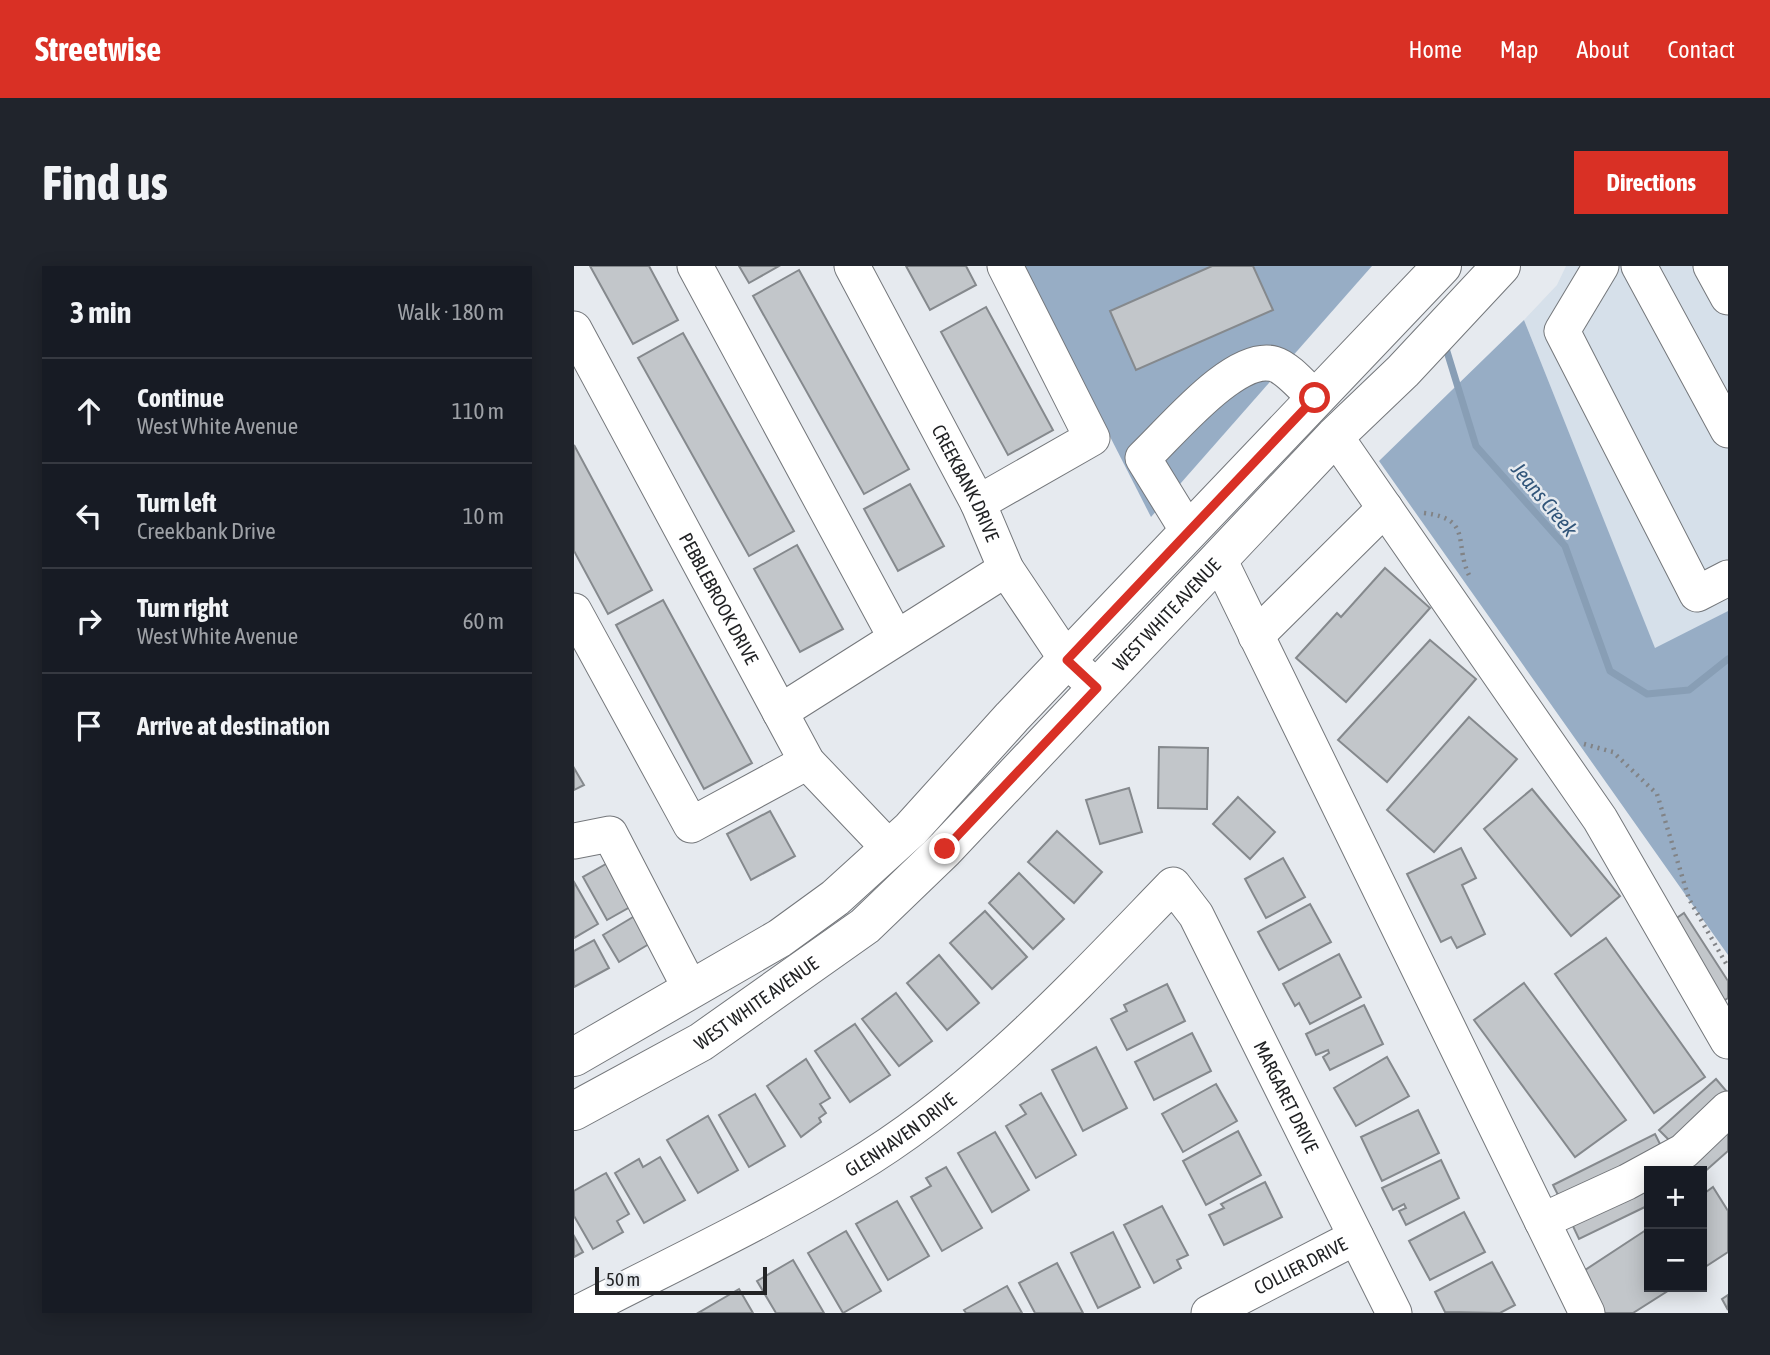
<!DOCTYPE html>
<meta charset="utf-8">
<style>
body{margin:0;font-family:"Asap Condensed",sans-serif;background:#20242c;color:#f1f3f6}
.controls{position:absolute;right:21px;bottom:21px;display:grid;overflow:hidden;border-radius:0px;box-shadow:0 4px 18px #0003}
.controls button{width:63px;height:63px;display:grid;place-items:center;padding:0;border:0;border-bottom:2px solid #363941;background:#171b24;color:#f1f3f6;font:35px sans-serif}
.scale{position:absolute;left:21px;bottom:18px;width:172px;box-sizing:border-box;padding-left:7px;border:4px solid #222325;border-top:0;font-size:19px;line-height:24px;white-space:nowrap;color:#222325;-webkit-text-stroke:5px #e6eaef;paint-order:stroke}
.stop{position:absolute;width:21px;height:21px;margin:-16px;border:5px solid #d93025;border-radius:50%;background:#fff}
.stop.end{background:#d93025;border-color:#fff;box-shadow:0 2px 7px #0008}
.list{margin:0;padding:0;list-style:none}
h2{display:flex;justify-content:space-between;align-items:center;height:91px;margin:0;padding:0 28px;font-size:30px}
h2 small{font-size:23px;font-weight:400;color:#9ea1a6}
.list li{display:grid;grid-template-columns:46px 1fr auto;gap:21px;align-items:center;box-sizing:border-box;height:105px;padding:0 28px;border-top:2px solid #363941}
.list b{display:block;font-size:26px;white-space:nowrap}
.list p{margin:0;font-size:23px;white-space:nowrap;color:#9ea1a6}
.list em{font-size:23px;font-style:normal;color:#9ea1a6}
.icon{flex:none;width:38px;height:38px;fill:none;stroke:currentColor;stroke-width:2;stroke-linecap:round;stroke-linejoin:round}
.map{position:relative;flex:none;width:1154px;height:1047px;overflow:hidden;border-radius:0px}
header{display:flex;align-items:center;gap:42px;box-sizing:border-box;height:98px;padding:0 35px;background:#d93025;color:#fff}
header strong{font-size:33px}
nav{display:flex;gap:38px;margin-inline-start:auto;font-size:24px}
.intro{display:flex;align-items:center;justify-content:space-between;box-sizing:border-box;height:168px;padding:0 42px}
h1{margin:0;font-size:49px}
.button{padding:18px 32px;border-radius:0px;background:#d93025;color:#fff;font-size:24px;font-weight:700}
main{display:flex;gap:42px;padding:0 42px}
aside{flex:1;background:#171b24;border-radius:0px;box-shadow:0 4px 18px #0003}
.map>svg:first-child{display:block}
.built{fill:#d6e0ea}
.forest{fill:#97adc5}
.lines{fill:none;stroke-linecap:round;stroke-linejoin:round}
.stream{stroke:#889eb5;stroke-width:7}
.building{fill:#c2c6ca;stroke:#85898d;stroke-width:2}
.minor-casing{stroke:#74777b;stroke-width:37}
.major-casing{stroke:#74777b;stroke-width:40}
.path{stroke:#818386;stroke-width:4.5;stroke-dasharray:2 5;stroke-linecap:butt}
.minor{stroke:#fff;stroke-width:35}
.major{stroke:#fff;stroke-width:38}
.route{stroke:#d93025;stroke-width:9}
.labels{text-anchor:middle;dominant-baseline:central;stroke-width:5;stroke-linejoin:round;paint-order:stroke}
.street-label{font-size:19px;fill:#222325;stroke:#e6eaef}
.water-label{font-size:21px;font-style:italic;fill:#32567a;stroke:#e6eaef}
</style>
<header>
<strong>Streetwise</strong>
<nav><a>Home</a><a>Map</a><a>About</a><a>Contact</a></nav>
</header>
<div class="intro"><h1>Find us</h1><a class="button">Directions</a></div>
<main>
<aside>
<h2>3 min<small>Walk · 180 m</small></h2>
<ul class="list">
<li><svg class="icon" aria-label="ahead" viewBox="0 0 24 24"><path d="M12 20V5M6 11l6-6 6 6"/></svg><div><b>Continue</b><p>West White Avenue</p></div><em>110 m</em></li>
<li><svg class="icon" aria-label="left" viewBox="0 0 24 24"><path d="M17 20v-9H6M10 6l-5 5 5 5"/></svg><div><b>Turn left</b><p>Creekbank Drive</p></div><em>10 m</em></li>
<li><svg class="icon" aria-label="right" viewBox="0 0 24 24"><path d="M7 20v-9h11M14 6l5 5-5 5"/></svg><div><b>Turn right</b><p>West White Avenue</p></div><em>60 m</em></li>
<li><svg class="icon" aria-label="arrive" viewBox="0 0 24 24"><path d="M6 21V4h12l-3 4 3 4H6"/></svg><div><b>Arrive at destination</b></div></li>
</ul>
</aside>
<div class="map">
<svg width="1154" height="1047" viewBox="0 0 1154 1047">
<rect width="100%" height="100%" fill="#e6eaef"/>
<polygon class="built" points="992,0 1154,0 1154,345 1081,383 950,54 983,19"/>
<g class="forest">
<polygon points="449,0 798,0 577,251"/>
<polygon points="950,54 1081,382 1154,345 1154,689 805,195"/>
</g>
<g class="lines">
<polyline class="stream" points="871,79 902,180 991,280 1036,405 1073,428 1115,424 1154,393"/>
</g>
<g class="building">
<polygon points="16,0 75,0 104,54 59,78"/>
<polygon points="165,0 205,0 175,17"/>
<polygon points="332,0 392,0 402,19 356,44"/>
<polygon points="638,0 679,0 699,44 562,104 536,45"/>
<polygon points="225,4 335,203 290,228 179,30"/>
<polygon points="412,41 479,164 434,189 367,66"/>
<polygon points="109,67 220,265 175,290 64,92"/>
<polygon points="0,179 78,324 34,348 0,285"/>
<polygon points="336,218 370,280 324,305 290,243"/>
<polygon points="223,279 269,363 226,386 180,303"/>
<polygon points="811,302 856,342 772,436 722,392 763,347 767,351"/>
<polygon points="89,334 178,497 130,523 42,359"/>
<polygon points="856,374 902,413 813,516 764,474"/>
<polygon points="895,451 943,493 860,586 813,544"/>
<polygon points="585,481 634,482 633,543 584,542"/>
<polygon points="0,502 10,519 0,524"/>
<polygon points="555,522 568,566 526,578 512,534"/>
<polygon points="958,523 1046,630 997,670 910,563"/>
<polygon points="664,531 701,566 676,593 639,558"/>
<polygon points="196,545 221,590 177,614 153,568"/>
<polygon points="483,565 528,606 500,637 454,596"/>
<polygon points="887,582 902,612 888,619 911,668 883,682 877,671 867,676 833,608"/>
<polygon points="709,592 731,631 692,652 671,613"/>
<polygon points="39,594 63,637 33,654 9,611"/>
<polygon points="445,607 490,653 459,683 415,637"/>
<polygon points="0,616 24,658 0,672"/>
<polygon points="736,638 757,676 705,704 684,666"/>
<polygon points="411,645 453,691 418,723 376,677"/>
<polygon points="1110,647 1154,715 1154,732 1146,737 1094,658"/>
<polygon points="64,648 80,675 45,696 29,669"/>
<polygon points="1032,672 1131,811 1080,847 981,708"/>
<polygon points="20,674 35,702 0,721 0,685"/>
<polygon points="765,688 787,731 736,758 725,737 721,740 709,718"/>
<polygon points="365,689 405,737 373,764 333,717"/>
<polygon points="950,717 1052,854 1001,891 900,754"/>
<polygon points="593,718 611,755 553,784 537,753 553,745 550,739"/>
<polygon points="322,727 358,775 325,800 288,753"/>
<polygon points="790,739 809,778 756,804 749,791 755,787 754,784 742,789 732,768"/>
<polygon points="281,758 316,809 276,836 241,785"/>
<polygon points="618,767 637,805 580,834 561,796"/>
<polygon points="522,781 553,842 509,865 478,804"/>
<polygon points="813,791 835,830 782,860 760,822"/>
<polygon points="232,793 256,832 246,838 252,847 245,852 247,856 227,871 193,820"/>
<polygon points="1142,813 1154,827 1098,877 1085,864"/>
<polygon points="642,818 663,855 609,886 588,848"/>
<polygon points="467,827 502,889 462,912 432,860 452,848 446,839"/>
<polygon points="181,828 211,880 175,901 145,849"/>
<polygon points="844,844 865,887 808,915 787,871"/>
<polygon points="134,850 164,904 124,927 93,874"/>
<polygon points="1154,859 1154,885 1128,908 1128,905 1118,905 1111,898"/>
<polygon points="664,865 687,909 632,939 609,895"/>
<polygon points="421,866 455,924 418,946 384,887"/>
<polygon points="1081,868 1089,884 987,935 979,919"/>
<polygon points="86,891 111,934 70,957 41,907 65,893 69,901"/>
<polygon points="867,894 885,932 832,959 825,945 832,942 830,938 819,944 808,922"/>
<polygon points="372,901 408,962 368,985 337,931 357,920 352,912"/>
<polygon points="32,907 55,948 43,955 49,966 19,983 0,950 0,925"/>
<polygon points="691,916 708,951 650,979 635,949 650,942 647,938"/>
<polygon points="1075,918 1075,939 1005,973 997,956"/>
<polygon points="1139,921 1154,945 1154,986 1128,1003 1128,929"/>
<polygon points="323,935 355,990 314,1014 282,958"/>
<polygon points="588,940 614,989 603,994 607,1002 580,1017 550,959"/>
<polygon points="890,946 911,986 856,1014 835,975"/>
<polygon points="1075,962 1075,1021 1100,1021 1059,1047 1030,1047 1005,1008"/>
<polygon points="272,965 307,1025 269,1047 234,987"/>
<polygon points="539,966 566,1021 524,1042 497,987"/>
<polygon points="0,970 9,986 0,991"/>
<polygon points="219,994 250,1047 202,1047 183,1015"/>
<polygon points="918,996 941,1039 926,1047 871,1046 861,1026"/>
<polygon points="483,997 509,1047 461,1047 445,1017"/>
<polygon points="433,1020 448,1047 392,1047 390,1044"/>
<polygon points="165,1023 179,1047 124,1047"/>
<polygon points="1154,1029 1154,1044 1148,1033"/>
</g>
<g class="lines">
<defs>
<g id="minor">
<polyline points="121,0 322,372"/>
<path id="s1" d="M278,0l126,237 28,66 61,91 30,28"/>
<polyline points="1027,0 988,65 1123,328 1154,312"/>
<polyline points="1065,0 1154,164"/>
<polyline points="1137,0 1154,31"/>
<path id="s2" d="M0,63l233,433 82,86"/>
<polyline points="761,170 1026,553 1154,775"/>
<polyline points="404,237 518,172 431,0"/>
<path d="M614,265l-45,-73c28,-26 92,-105 131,-94 14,4 30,24 41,34"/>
<polyline points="645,293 1013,1047"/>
<polyline points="0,345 117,559 233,496"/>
<polyline points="682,370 811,242"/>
<polyline points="206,446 432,303"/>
<polyline points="0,575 36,568 117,724"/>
<polyline points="968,955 1053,916 1110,885 1154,843"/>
<path id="s3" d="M4,1047c91,-47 185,-91 273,-144 124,-74 222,-181 322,-284l23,30 198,398"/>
<path id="s4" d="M635,1047l147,-76"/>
</g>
<g id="major">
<polyline points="0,791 206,672 261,632 337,563 438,451 868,0"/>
<path id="s5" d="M0,845l127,-69 164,-116 80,-77 390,-413 68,-65 98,-105"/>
</g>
</defs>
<use href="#minor" class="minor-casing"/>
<use href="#major" class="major-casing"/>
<g class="path">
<path d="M850,247c51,6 28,32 47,66"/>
<polyline points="1010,478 1039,486 1083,528 1115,633 1154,701"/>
</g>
<use href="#minor" class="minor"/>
<use href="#major" class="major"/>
</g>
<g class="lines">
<polyline class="route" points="371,583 523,422 493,394 741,132"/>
</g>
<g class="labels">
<g class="street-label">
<text stroke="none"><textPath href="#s1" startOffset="245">CREEKBANK DRIVE</textPath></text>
<text stroke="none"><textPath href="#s2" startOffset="306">PEBBLEBROOK DRIVE</textPath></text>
<text stroke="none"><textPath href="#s5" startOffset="779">WEST WHITE AVENUE</textPath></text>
<text stroke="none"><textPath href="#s5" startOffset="212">WEST WHITE AVENUE</textPath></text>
<text stroke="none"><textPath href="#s3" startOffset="980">MARGARET DRIVE</textPath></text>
<text stroke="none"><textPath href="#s3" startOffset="369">GLENHAVEN DRIVE</textPath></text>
<text stroke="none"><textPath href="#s4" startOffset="103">COLLIER DRIVE</textPath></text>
</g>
<g class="water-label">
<text transform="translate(971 233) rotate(50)">Jeans Creek</text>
</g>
</g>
</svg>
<div class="controls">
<button>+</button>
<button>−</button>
</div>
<div class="scale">50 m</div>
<div class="stop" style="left:741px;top:132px"></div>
<div class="stop end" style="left:371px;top:583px"></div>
</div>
</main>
